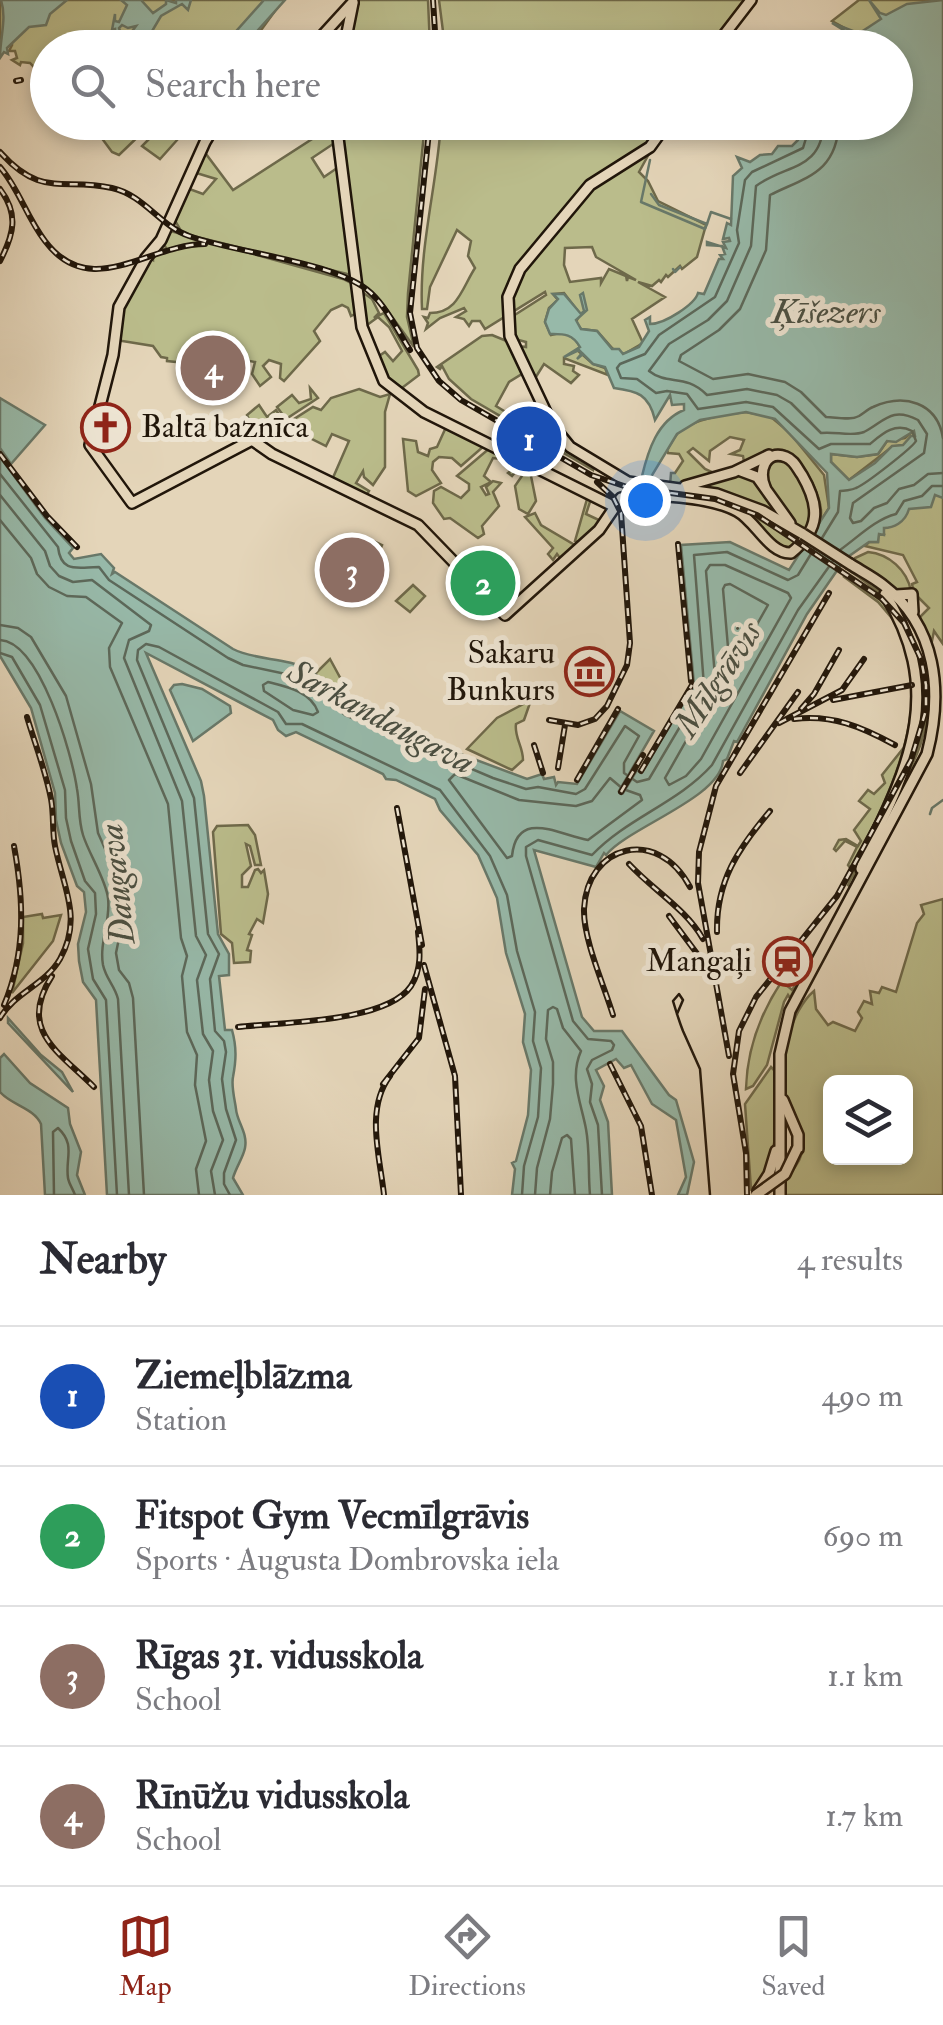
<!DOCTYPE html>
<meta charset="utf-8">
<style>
body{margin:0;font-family:"IM FELL Double Pica",serif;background:#f7f7f7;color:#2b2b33}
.controls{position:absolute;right:30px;bottom:30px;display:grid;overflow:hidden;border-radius:15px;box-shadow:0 5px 15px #0003}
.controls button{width:90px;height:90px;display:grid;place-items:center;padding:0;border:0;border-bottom:2px solid #e1e1e2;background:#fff;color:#2b2b33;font:50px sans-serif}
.you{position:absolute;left:645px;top:500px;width:35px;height:35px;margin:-25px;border:8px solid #fff;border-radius:50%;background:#1a73e8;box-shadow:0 0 0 15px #1a73e833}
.badge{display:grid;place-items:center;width:65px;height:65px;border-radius:50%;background:#8f2418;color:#fff;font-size:32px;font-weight:700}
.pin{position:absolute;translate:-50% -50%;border:5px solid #fff;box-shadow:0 2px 10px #0006}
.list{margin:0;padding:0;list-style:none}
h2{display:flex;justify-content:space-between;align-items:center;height:130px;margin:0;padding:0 40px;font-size:42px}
h2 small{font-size:32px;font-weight:400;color:#7c7c81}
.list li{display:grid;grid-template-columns:65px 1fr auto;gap:30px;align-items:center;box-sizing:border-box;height:140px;padding:0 40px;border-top:2px solid #e1e1e2}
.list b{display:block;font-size:38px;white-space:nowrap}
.list p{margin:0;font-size:32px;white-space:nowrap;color:#7c7c81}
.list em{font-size:32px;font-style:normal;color:#7c7c81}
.icon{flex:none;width:55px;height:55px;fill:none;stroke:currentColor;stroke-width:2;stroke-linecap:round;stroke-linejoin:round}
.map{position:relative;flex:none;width:943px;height:1195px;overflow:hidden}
.search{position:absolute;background:#fff;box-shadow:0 5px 15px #0003;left:30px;right:30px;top:30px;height:110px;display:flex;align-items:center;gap:25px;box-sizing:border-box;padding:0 35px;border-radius:55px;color:#7c7c81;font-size:38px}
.sheet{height:690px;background:#fff}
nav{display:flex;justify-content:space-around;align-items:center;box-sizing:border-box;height:140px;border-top:2px solid #e1e1e2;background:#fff;font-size:28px;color:#7c7c81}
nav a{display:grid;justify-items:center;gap:5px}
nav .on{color:#8f2418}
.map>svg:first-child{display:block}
.green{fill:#babc8b;stroke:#6e694a;stroke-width:2.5;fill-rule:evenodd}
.water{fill:#97b9a9;stroke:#687869;stroke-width:2.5;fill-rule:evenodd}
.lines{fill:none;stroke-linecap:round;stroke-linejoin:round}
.shore{stroke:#5c685a;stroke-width:2.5}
.stream{stroke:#687869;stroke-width:2.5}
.major-casing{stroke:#21160a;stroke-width:14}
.major{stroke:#e4d5b9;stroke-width:9}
.tram{stroke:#21160a;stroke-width:2.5}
.rail-casing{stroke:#21160a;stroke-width:6}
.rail{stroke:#ede4d2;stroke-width:2.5;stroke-dasharray:8;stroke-linecap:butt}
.major-bridge-casing{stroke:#21160a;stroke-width:14;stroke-linecap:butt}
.major-bridge{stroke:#e4d5b9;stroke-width:9}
.labels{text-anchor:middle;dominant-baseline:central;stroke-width:10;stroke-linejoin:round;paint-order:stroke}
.poi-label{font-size:32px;fill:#21160a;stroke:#ede4d2;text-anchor:end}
.water-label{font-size:35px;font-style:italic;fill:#4a4f42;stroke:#ede4d2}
</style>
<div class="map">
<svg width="943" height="1195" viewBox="0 0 943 1195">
<rect width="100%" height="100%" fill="#e4d5b9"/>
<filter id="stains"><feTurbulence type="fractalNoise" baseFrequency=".002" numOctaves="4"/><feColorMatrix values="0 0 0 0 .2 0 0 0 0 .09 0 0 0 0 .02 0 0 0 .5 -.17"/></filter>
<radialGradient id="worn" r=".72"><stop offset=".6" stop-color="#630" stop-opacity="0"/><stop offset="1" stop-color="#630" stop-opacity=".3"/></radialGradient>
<g class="green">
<polygon points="0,0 283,0 259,33 243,47 48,48 47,81 30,63 21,62 20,65 12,60 17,58 15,51 9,51 12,45 2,37 0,39"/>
<polygon points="356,0 428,0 430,47 346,48"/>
<polygon points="439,0 749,0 711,48 445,47"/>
<polygon points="859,0 943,0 877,46 832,21"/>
<polygon points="90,123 180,123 190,132 176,124 180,132 178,139 160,159 142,146 153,135 148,127 119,155 112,152 95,129 97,126"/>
<path d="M337,123h88l-17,170 -1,24 7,30 -29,-40 -34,-32 -158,-39 -12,-5 -7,-12 13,-31 16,6 13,-15 -23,-7 10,-22 30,40zM339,140l4,24 -19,13 -12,-19z"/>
<path d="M441,123h225l-27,49 9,9 10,20 48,24 -9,32 -15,12 -2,-3 -12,11 -2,-2 -5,7 -2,-2 -7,6 -14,-4 27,15 -33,22 11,24 -19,11 -11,-5 -16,-18 -16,-2 -5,-7 4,-8 -16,-21 -11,1 5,6 -9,8 -4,14 6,13 13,-3 12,8 4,7 -3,3 16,14 12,4 3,7 -44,-17v6l10,2 -1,5 6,4 -8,8 -27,-19 -10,16 -15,-34 7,1v-5l-11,-3 -5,-21 36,-23 -1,-3 -60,37 -5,-8h-8l-3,5 -5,-7 -8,-2 10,-6 -2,-3 -24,10 -14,11 2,-6 -4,-6 4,1 2,-5c28,0 32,-25 45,-45l-7,-12 3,-15 -14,-11 -27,57 -3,22h-5c-3,-62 15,-124 19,-186zM592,247l4,10 40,23 -8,-3 -1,4 -1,-5 -17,-7 -8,14v-5l-31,4 -6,-17 1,-17z"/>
<path d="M167,230l176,49 10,5 4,29 -6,3 -3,-8 -6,-3 -11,5 -17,21 6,10 -36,40 -4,-3 1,-14 -12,-4 -6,6 8,11 -11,9 -8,-12 3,-12 -10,-2 -5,5 -12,-13c-13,10 -21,7 -31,-3l-11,14 -19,-2v-3l-6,-1 -8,-11 -37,-6 4,-30 30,-52 3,2v-7l13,-5 -4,-8z"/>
<polygon points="361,291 372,299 379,313 374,318 384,313 418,370 419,375 398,391 387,382 376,358 385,352 393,361 402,351 389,327 378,317 363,328 366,322 362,321"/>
<polygon points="492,335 509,342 526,376 522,374 509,382 496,406 530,427 541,411 526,382 530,380 557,438 594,464 593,470 471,399 449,379 442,366 440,369 437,367 482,336"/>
<polygon points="310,388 318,398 286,419 277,407 292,395 299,403 311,399"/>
<polygon points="359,389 380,397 390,394 385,412 385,467 373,485 364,477 363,471 356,483 369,491 366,496 332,480 349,441 332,434 326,446 298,432 291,421 313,407 321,410 331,398"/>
<polygon points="259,405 267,417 276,410 283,420 254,432 247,415"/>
<path d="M746,412l25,5 18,15 35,43 5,33 -18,28c3,-6 9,-13 10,-21 2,-19 -21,-61 -39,-65 -13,-2 -27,9 -38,12l-1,-6 -12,-2 9,-4 4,-10 -14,-3 -20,14 -1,10 -16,-13 -5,4 17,17 11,5 -46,12 1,-13h4l8,-12 -4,-7 -11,-1 -1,-3c4,-7 9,-17 15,-21 18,-11 43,-15 64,-17z"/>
<polygon points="447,425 484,446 461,466 452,458 439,457 433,462 432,470 441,483 416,496 408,491 403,439 416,441 418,452 428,456 430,449 437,447"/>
<polygon points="914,430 916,435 904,445 892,447 849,480 831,462 831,454 857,457 878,454 887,441 905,438"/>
<polygon points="491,447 522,464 512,476 508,473 515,467 501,459 493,458 484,476 491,482 481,487 486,495 489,494 486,487 493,481 501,483 493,492 499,506 482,526 484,534 478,538 450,518 444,519 433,503 434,491 441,487 461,498 469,490 469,484 457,476"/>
<polygon points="774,457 790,461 815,505 810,527 804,532 781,509 762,473"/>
<polygon points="526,470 531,476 536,501 528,514 519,509 515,486"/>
<polygon points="735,473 750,474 775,508 772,511 706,489 707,482"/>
<polygon points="625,488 738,507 796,541 794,544 798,537 786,529 801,536 796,546 784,553 732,507 621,494"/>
<polygon points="931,492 943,497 943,644 934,631 932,641 919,618 929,608 914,593 912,584 917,582 903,555 865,546 869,542 878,542 878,535 884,534 883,530 892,518"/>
<polygon points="581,494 591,499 586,514 601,521 582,544 575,541 587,499"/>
<polygon points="535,513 541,525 578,547 562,561 557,554 553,560 548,554 553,548 525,517"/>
<polygon points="355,538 365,542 367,538 382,545 364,588 360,586 362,579 355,576 364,560 342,550"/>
<path d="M868,552c21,2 39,18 43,39l-15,2 -44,-31 3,-4z"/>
<path d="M850,567c58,40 93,104 71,176 -14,40 -40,77 -60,115 -4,10 -6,19 -10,29l-3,-2c22,-49 56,-95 73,-146 22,-70 -17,-134 -74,-170z"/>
<path d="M843,576c16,10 30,16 44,30 56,83 7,183 -36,263l-3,-4 9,-18 -12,-6 -9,10 -2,-2 5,-9 7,-1 12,7 3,-5 -7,-11 16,-21 -11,-8 9,-11 6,4 11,-11 -3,-8 27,-34 9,-68 -22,-50 -18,-21z"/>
<polygon points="413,585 425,596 410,612 396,601"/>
<polygon points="330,659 343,683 335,690 315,674"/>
<path d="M531,700l-7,20 -8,4c-2,13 7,22 7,36l-11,10 -45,-21 30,-31z"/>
<polygon points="248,825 255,835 261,865 255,865 250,846 246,844 251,866 242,875 242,887 248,887 255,870 258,869 261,873 264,870 268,894 263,923 257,919 249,934 252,935 247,950 251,951 250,962 234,963 232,943 221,934 213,832 217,826"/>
<path d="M943,899v296h-161c0,-19 21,-29 21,-50 0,-17 -13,-36 -18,-52 -10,-29 7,-84 29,-102l2,18 12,16 5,-3 22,9 7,-13 -4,-6 6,-11 8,3 -2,-13 9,2 3,-6 14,5 21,-69 7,-9 -3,-9zM830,1082h76v76h-76z"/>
<polygon points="42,914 43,918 61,915 53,941 12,993 23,943 23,917"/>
<path d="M799,980l-9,18 -2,-3 -4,7 -17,63 -14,21 -7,3c1,-40 14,-75 36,-108l10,9z"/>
<path d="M771,1067l4,4c1,34 7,99 -24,118l-6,-85z"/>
</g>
<g class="water">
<path d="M1,0h66l-17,14 -4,11 -17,2 -22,21 1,6 -4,-2 -4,6c0,-21 7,-39 1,-58z"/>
<polygon points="121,0 141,0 153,13 166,4 166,0 176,3 176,0 191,0 188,10 182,4 161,16 151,33 142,33 133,39 128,37 136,26 128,28 122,25 119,28 121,34 115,34 115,29 112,30 115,14 115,21 119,22 127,5"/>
<polygon points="264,0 285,0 243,47 222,47"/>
<path d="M869,0l11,13 6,2 21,-11 36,-4v498l-8,-3 -4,12 -22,2c-4,14 -16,19 -25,19v7l-5,-1 -1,8h-9l-24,17 -38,55 -70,128 -3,-1 -7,18 -4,2c-3,37 -94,66 -117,94l-2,-2 -8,14 -62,-17 48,167 12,14h28l47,64 7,5 18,62 -7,33h-9l8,-18 -10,-57 -24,-16 -21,-39 -7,3 -8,-9 -20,11 8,16 -4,14 8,22 4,73h-100l3,-26 -3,-6 4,-2 12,-46 3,-45 -8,-28 2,-28 -19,-61 -9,-55 -19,-43 -38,-45 -5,-11 -39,-19 -10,-1 -3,-5 -87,-42 -10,4 -8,-6 -5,-10 -127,-67 55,128 3,15 14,138 11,20v21l-10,1 6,54h7c5,18 4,31 1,47 -2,9 2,24 3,32 1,13 12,24 9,39 -2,10 -9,19 -12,30l10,17h-136l-11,-195 -13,-18 -4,-21 -1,-17 8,-32 -2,-20 -7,-6 -16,-43 -5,-23 -1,-27 -24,-85 -31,-52v-199l45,61 28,30 -4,5 5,6 27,-5 13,14 -2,6 3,-2 118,77c23,12 54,8 76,21 24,15 39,45 70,46l44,24 104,39 15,-5 2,5 10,-2 2,8 2,-3 19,2 43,-73 34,20 -35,60 4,2 14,-23 5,2 52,-88 -13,-139 49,-3 59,28 40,-62 -2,-35 -52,-54 -29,-7 -46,8 -23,14 -26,43 -9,-1c6,-25 15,-55 42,-66v-6l-12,1 -2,-10 -15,25c-6,-26 -18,-29 -41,-32l-9,-21 -12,-3 -10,-10 -6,5 5,-6 -3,-3 -15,7 16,-10c-8,-14 -17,-13 -30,-13l-5,-12 4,-13 9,-10 -5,-5h11l17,20 3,-3 -4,-16 3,-2 4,17 -11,10 5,9 16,2 15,18h7l4,5 16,-7 10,-16 -4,-11 5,-3v7c15,0 45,-20 48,-31l6,1 15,-35h4l-3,-4 5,-1 -3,-8 -15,-1v-3l19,6 -3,-6 7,-1 -1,-3 -6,1 4,-16 4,2 2,-49 9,-8 -5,-11 13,5 10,-7 12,-1 6,-8h14l6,-6 5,-17 93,-1v-74l-48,-1 5,-11 -21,-13 21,8 2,5 26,-17zM914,431l1,5h-4l-8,9 -11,1 -17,17 -26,17 -18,-18v-8l26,3 21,-3 9,-13 9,1z"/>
<polygon points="0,398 45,425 11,464 0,448"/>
<polygon points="182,684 202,689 230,706 231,713 193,741 170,690 174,685"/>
<polygon points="8,1018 41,1055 62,1072 73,1092 8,1023"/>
<path d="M4,1054l26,29 38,25 2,16 11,28 -4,23 8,20h-40l-4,-71c-7,-16 -30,-19 -41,-32v-34z"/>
</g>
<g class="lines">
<g class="shore">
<path d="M811,122l-8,26 -51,24 -7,8 -8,50 2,13 -24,54 -56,38 -14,19 -25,10 -3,4 4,10 16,1 19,14 11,-2 20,3 11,15 48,-7 27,5 46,42 12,-5h39c12,-10 25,-22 42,-13l4,10c-4,7 -50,43 -60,47 -4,2 -13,3 -16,3l-2,21 -16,26"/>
<path d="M824,122c-3,50 -37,41 -68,64l-5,60 -24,55 -19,19 -39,24 -20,27c19,15 36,2 58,24l40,-6 30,6 14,8 30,30c13,-2 31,4 43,-1 20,-10 27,-26 54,-12l9,14 -3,19 -71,50 -3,15 3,5 8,-2 13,-13 13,-5 12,-14 15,-4 14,-11 15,-1"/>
<path d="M839,122c-2,51 -33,55 -69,73l-4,55 -26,59 -21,21 -38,25 -2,6 34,18 35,-5 37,8 16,10 25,25c10,0 24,4 33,-1 5,-3 9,-7 14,-9 31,-14 64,-5 70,31"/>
<path d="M0,474l58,73c3,27 20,20 41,20l10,13 119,78 15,7 57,12 45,38 148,63 33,11 12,-2 38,7 9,-5 40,-63 14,10 -15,27v10l13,9 12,-3 55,-93 -10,-131 33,-3 61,28 10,-5 16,-26"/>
<polyline points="0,495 45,551 50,566 59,576 73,582 92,580 151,625 149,631 129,640 124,658 182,801 196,936 206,955 197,980 203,1034 213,1051 209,1080 213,1111 223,1140 211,1171 215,1195"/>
<polyline points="0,520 31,558 37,574 49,587 67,596 86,597 122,623 109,648 110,667 168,804 181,938 187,956 182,976 187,1032 197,1055 195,1085 206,1141 196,1169 199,1195"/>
<path d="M840,550c18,-13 36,-31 56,-36l8,-13 18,-5 10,-10h11"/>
<polygon points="710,565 725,565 788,593 791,598 701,759 686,776 669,785 665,778 716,688 706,571"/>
<polygon points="730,584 768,605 735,663 729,659 723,589 725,585"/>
<polyline points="0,625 18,628 31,637 66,696 91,784 98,833 122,887 124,914 116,953 119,970 129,983 133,998 144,1195"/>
<path d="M0,640c40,2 72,114 77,149 3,16 1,30 6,46 6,19 23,45 25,63 3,23 -9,44 -5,67 3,14 12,21 15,34l11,196"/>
<polyline points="0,653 12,657 40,705 65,790 66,818 71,841 85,881 95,893 96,914 88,949 93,979 106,1000 117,1195"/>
<path d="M268,682c20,5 43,10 50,30l-5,3 -20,-5 -29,-19 -1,-6z"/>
<path d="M455,774l64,26 57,6 16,-5 18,-23 13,11 17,6 2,5 -54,40c-29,-5 -71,-32 -76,16l-5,2 -58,-78z"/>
<path d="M54,1195l-1,-63 5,-4c18,17 7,30 10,50 1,6 5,11 7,17"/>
<polyline points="230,1195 224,1184 224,1173 236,1140 226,1109 222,1079 226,1052 224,1041 215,1031 210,979 219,954 208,934 194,798 137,660 138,650 146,644 159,647 278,712 286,724 302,724 440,790 490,856 507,895 517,951 535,1012 533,1041 541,1068 538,1117 524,1166 522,1195"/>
<path d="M535,1195l2,-27 13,-49 3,-35v-22l-7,-23 2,-29 5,-3 4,2 6,19 18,23c-12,27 0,51 5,78 4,21 2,45 4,66"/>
<polyline points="550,1195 552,1172 562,1138 567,1135 571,1139 575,1195"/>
<path d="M602,1195l-4,-70 -8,-23 2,-18 -5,-15 5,-9 20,-10 2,-5 -3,-4 -23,-2 -15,-18 -47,-165v-9l12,-7 54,15c35,-37 86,-52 120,-90l86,-155 35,-49"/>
</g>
<g class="stream">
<polyline points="650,160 641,202 705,229 707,224"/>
<polyline points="651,194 659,205 707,224 711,212 731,219"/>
<polyline points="673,269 675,272 680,267"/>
<polyline points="930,814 932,808 943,800"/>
</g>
<defs>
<g id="major">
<polyline points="311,48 353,2"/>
<polyline points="344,48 353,3"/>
<polyline points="714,48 751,0"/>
<path d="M217,122l-12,20 -44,98 -15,18 -27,49 -6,48 -23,90 42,58 120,-63 20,14 146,71 87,90 94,-85 22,-32c28,-6 90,-1 116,13 19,10 32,43 54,42 30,-24 29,-47 11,-78 -5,-7 -8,-15 -16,-18 -21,-8 -28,15 -21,30"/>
<polyline points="336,122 362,327 384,381 424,412 613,506"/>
<polyline points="668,122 650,147 590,185 520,269 508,297 510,336 552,425 570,447 628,482 717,494 763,511 803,534"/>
<polyline points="741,471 757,477 790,523"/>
<polyline points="685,486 734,472 769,455"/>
<polyline points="896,595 912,594 913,612"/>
<path d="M861,869l4,-14c48,-93 78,-169 20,-261"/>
<polyline points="783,1100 798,1135 798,1149"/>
<polyline points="758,1191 769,1174 776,1151"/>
<path d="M780,1195v-141l10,-43 137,-257c16,-62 10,-128 -44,-169 -10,-8 -22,-14 -33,-21"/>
</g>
</defs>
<use href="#major" class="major-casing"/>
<use href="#major" class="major"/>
<path class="tram" d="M677,1014l6,-14 -4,-6 -6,7c3,10 6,20 10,30l17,38 10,126"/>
<defs>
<g id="rail">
<polyline points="433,0 436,48"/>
<polyline points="16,81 21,80"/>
<polyline points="430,122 410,313 417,348 439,381 461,400 591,475 627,487 715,499 757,515 881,598 904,623 921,659 926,685 926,710 911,760 837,896 756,997 739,1031 733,1074 746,1153 747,1195"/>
<path d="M0,152c42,47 63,25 112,36 32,7 48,38 77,48 47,17 149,26 182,57 16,15 27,38 39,57"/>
<path d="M0,167c19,22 27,51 45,74 46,61 103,3 160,3"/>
<path d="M0,189c19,25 14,45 0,72"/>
<polyline points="0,454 47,516 77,547"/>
<polyline points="678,544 691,681"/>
<polyline points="833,700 912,685"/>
<polyline points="801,709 814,694 839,650"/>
<path d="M794,719c38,-5 68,8 101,26"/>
<polyline points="549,720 578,725 595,719 607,706 627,665 630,643 621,513 613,497 597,482"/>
<polyline points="779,723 842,690 864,659"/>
<polyline points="534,745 543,773"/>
<polyline points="558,768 565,725"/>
<polyline points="641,771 692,685"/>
<polyline points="740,773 798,692"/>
<polyline points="577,780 618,709"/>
<polyline points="621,792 643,755"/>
<polyline points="397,808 422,945"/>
<path d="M629,864c24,26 57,45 74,75"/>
<polyline points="669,916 704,963"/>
<path d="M717,932c-1,-51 21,-83 53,-121"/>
<polyline points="424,965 455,1076 461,1195"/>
<path d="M52,976c-35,54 7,76 42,111"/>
<path d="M4,1005c22,-53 20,-104 10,-159"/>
<path d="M613,1015c-9,-30 -30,-76 -29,-106 3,-65 74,-83 106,-22"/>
<path d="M0,1018c15,-26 45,-33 60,-59 23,-41 3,-72 -5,-113 -3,-15 -1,-31 -4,-47 -5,-27 -16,-55 -24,-82"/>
<path d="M238,1027c42,-5 148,-4 173,-41 11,-17 9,-36 7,-54"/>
<polyline points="729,1056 698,883 699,852 716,786 829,593"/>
<polyline points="610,1064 641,1126 652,1195"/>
<polyline points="383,1084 419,1038 425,989"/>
<path d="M384,1195c-4,-38 -19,-86 6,-119"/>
</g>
</defs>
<use href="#rail" class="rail-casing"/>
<use href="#rail" class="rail"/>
<defs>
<g id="major-bridge">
<polyline points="803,534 850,564"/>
<polyline points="756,1195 785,1174 797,1149"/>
</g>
</defs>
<use href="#major-bridge" class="major-bridge-casing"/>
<use href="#major-bridge" class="major-bridge"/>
</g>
<defs>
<symbol id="church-ring" viewBox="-11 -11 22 22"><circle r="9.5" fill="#ede4d2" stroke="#8f2418" stroke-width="1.5"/><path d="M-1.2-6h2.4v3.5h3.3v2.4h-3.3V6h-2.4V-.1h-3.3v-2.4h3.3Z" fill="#8f2418"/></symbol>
<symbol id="museum-ring" viewBox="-11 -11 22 22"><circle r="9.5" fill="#ede4d2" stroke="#8f2418" stroke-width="1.5"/><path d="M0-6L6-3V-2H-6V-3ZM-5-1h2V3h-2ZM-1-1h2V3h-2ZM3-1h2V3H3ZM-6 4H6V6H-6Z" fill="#8f2418"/></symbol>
<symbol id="station-ring" viewBox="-11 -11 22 22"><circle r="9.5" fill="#ede4d2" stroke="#8f2418" stroke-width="1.5"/><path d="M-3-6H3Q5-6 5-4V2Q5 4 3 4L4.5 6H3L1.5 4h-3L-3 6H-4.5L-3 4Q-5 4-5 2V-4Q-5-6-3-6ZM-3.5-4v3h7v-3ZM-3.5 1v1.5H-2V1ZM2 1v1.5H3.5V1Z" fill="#8f2418"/></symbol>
</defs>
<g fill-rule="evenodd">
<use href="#church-ring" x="78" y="400" width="55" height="55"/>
<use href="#museum-ring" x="562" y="644" width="55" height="55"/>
<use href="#station-ring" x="760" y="934" width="55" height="55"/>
</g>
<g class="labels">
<g class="poi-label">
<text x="141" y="427" text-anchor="start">Baltā baznīca</text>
<text x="555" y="653">Sakaru<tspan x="555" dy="37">Bunkurs</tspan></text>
<text x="752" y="961">Mangaļi</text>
</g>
<g class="water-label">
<text x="826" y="312">Ķīšezers</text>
<text transform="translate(718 679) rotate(-57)">Mīlgrāvis</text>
<text transform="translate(381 717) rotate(28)">Sarkandaugava</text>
<text transform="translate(117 884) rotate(-96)">Daugava</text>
</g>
</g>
<rect width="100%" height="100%" filter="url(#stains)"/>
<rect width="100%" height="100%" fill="url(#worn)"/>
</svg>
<div class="controls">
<button><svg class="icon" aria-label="layers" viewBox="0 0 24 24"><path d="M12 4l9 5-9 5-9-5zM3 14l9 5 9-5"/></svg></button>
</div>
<div class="you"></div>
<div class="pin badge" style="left:529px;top:439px;background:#1a4fb4">1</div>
<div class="pin badge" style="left:483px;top:583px;background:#2e9e5b">2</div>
<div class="pin badge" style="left:352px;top:570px;background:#8d6e63">3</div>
<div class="pin badge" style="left:213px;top:368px;background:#8d6e63">4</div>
<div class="search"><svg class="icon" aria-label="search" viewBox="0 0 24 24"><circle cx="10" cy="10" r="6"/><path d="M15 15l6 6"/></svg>Search here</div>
</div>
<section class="sheet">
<h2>Nearby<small>4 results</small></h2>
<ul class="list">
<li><span class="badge" style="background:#1a4fb4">1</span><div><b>Ziemeļblāzma</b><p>Station</p></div><em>490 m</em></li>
<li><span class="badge" style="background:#2e9e5b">2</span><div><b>Fitspot Gym Vecmīlgrāvis</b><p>Sports · Augusta Dombrovska iela</p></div><em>690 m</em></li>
<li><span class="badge" style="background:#8d6e63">3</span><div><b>Rīgas 31. vidusskola</b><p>School</p></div><em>1.1 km</em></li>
<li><span class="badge" style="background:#8d6e63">4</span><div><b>Rīnūžu vidusskola</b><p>School</p></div><em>1.7 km</em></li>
</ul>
</section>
<nav>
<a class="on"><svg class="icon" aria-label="map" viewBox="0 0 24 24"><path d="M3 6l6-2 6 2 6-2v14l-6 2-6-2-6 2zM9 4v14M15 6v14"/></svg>Map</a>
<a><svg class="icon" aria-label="directions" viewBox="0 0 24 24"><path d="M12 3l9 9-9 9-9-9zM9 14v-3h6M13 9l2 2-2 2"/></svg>Directions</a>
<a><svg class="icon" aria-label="saved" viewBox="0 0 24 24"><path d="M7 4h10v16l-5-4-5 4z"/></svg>Saved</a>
</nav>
